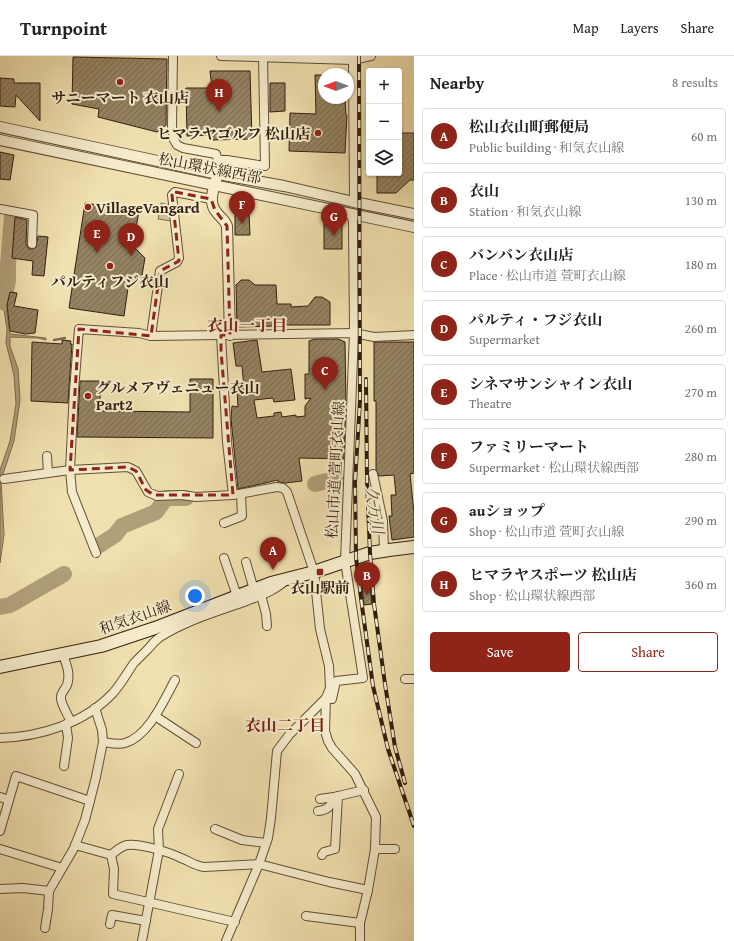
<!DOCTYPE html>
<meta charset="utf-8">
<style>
body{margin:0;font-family:"Gentium Book Plus","Noto Serif JP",serif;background:#f6f6f6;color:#222}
.controls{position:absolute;right:12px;top:12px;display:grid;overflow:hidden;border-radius:4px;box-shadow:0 1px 3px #0004}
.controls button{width:36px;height:36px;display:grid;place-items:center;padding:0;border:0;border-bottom:1px solid #e0e0e0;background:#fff;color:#222;font:20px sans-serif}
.compass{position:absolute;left:318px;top:12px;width:36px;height:36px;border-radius:50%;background:#fff;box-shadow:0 1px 3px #0004;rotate:270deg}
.you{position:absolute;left:195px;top:540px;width:14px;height:14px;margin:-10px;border:3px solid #fff;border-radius:50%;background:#1a73e8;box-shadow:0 0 0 6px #1a73e833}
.badge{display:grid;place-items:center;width:26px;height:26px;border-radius:50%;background:#8f2418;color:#fff;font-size:13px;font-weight:700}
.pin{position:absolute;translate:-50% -33px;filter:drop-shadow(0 1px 2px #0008)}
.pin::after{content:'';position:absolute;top:21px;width:14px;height:12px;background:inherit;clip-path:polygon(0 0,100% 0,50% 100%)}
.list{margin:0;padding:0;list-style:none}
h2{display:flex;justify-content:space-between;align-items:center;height:52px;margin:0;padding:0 16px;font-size:17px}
h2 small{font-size:13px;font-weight:400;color:#767676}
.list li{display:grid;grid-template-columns:26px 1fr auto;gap:12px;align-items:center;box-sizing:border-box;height:56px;margin:0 8px 8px;padding:0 8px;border:1px solid #e0e0e0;border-radius:4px}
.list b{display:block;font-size:15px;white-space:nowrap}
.list p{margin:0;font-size:13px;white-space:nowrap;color:#767676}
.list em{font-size:13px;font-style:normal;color:#767676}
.actions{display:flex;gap:8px;padding:12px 16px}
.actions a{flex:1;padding:9px 0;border:1px solid #8f2418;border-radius:4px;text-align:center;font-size:14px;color:#8f2418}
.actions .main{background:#8f2418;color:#fff}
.icon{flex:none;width:22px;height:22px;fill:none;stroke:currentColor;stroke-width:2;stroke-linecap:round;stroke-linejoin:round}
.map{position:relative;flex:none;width:414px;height:885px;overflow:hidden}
header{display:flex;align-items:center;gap:24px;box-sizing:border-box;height:56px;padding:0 20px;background:#fff;border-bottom:1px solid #e0e0e0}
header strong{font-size:19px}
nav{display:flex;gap:22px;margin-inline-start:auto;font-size:14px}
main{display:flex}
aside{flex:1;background:#fff}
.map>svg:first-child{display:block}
.grass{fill:url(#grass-tufts);stroke:#806f52}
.water{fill:#b09f79;stroke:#7d6b4f}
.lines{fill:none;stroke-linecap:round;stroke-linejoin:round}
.stream{stroke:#7d6b4f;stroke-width:2.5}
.river{stroke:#b09f79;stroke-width:16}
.building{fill:url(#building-hatch);stroke:#311e0f}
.minor-casing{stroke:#614f37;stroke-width:10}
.tertiary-casing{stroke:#614f37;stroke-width:12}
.secondary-casing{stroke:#311e0f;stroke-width:14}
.minor{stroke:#f6eccc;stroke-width:8}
.tertiary{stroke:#f6eccc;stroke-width:10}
.secondary{stroke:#f6eccc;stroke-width:12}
.rail-casing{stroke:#311e0f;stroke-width:4}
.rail{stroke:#f6eccc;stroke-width:2.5;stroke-dasharray:8;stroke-linecap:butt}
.marked{fill:none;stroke:#8f2418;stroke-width:3;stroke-dasharray:8 5;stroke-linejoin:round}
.poi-dot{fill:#8f2418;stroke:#f6eccc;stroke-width:1.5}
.labels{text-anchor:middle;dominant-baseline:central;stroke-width:4;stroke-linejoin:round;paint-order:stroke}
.poi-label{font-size:15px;font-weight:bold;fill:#311e0f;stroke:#f6eccc}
.street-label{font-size:15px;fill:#311e0f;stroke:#f6eccc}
.neighbourhood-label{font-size:16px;font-weight:bold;fill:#7a1f14;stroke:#f6eccc}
.water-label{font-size:16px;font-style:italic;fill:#5d4b34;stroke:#f6eccc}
</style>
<header>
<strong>Turnpoint</strong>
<nav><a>Map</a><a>Layers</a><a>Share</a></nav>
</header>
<main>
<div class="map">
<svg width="414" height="885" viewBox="0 0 414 885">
<defs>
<pattern id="grass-tufts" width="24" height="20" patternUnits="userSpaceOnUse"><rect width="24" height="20" fill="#d0c095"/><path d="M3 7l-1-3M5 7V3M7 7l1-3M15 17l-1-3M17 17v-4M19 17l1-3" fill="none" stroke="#b3a57f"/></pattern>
<pattern id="building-hatch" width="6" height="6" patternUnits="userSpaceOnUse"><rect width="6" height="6" fill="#958363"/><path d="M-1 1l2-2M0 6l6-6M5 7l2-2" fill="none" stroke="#7a6b50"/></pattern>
</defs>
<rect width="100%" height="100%" fill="#f1e1b0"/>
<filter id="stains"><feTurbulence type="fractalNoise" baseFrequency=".005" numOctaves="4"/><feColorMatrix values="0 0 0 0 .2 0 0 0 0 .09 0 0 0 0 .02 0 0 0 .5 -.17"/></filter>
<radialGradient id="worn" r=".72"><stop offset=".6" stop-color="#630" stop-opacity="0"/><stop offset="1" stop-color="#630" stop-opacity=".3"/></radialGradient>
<polygon class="grass" points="161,147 169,149 171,165 158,163"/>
<polygon class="water" points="6,225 10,226 7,237 6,251 10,278 46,282 46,284 38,282 10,281 10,290 18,313 20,344 14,385 1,424 4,479 0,507 0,414 10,385 16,348 14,319 6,287 7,274 3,247 3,238"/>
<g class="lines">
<polyline class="stream" points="54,284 65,282"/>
<g class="river">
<polyline points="5,247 5,238 8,225 8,209 12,160"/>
<polyline points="315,428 343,421"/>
<polyline points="98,490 115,479 122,470 156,456 166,442 186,442"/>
<polyline points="0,551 10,549 64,518"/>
</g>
</g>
<g class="building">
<polygon points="73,1 167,3 166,69 157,76 98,61 99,53 72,48"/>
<polygon points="210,15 250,15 252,83 210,84 209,79 187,80 186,32 212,32"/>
<polygon points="315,19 324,19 324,42 345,42 346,59 347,59 345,97 289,95 290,57 316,58"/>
<polygon points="0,22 14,23 14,27 40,27 40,65 16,39 15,51 0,50"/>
<polygon points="270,27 285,27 285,55 270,56"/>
<polygon points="399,77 414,77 414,124 410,124 396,137 377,137 377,117 399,117"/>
<polygon points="0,96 14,99 10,124 0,123"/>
<polygon points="85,147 139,155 133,190 145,202 142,219 136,223 129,225 124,260 69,252"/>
<polygon points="235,156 249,156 250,179 235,179"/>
<polygon points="15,161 27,164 26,188 29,193 32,193 36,191 38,180 48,181 44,220 32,219 33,205 12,202"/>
<rect x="324" y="168" width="18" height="25"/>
<polygon points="241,224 249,224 255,229 276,229 277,248 291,248 291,251 308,250 315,241 322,241 330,246 330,269 278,269 278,270 237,271 236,229"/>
<polygon points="10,236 17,237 14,250 38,254 35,277 25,278 10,275 7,249"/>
<polygon points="315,283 338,283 345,286 346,349 344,403 299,402 302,425 285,427 278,426 278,424 238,433 231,363 232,350 238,351 237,333 244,332 242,310 236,310 233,287 257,284 262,316 291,313 295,344 274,346 273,342 254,344 257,362 274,360 274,357 281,356 282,361 296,359 296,361 305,360 305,350 311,342 305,343 305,318 309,318 309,285"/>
<polygon points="62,284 71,285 70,288 72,288 68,347 31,345 32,286 62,288"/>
<polygon points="374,286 414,286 414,417 410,418 414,457 414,481 392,484 389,460 392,460 391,439 396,439 394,419 379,420 376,414 376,345 374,345"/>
<polygon points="190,323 213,323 213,382 77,381 80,325 100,325 100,355 190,356"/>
<polygon points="370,529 372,548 364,549 362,530"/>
</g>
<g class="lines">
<defs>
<g id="minor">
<polyline points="173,0 172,70 174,84 177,89 183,92 216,98 218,104 218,118"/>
<polyline points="221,0 353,4 371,0"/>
<polyline points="353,0 354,146"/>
<polyline points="218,104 227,104 265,110 263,0"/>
<polyline points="0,153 33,159 32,188"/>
<polyline points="221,279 227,386 233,439"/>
<polyline points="151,280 160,215 177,206 179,202 172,139 175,136 211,143"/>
<polyline points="47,400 48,417"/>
<polyline points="373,418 383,465 384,495"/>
<polyline points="4,423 70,414 128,411 136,415 148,436 157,440 182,439 196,441 233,439 277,431 283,432 287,436 314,516 320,573 329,610 330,632 326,642 325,675 328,685 332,692 355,718 376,761 375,793 368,834 360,867 360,885"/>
<polyline points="224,467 242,460 241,438"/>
<polyline points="96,497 72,436 70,414 74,334 79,273 139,277 151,280 354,277 374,281 414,279"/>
<polyline points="224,502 237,540"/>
<polyline points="246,506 254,534"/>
<polyline points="261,539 266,558 267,570"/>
<path d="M63,598c3,10 8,20 4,31 -2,5 -7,8 -6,14 1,7 7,16 10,23"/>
<polyline points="405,623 414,623"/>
<polyline points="326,642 332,643 336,625 363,622 345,505 354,277 353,165 350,157"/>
<polyline points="155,660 196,687"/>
<path d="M0,682c40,-1 85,-15 113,-45 8,-9 14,-20 21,-30 5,-5 10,-10 15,-15 3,-4 7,-8 11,-11 25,-16 55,-25 84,-35 15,-6 31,-11 42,-22"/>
<path d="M103,686c7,1 15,3 22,1 24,-7 39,-43 50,-63"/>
<polyline points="64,710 68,682 66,668"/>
<polyline points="0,741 9,744"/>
<polyline points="320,743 334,741"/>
<path d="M318,755c10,-1 13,-5 16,-14l30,-7"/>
<polyline points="215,773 242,784 266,787"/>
<polyline points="0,775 16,720 90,745"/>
<polyline points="75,789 111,799 114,813 113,838 235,866"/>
<polyline points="0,793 62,812"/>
<polyline points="375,793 395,793"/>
<path d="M111,799c5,-4 10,-9 16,-10 12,-2 42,7 54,13 8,3 14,8 23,9l55,-3 70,18 39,8"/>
<polyline points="322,799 324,796 335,793 338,740"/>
<polyline points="0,833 23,832 49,835 74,792 85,764 96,721 103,686 102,674 95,652"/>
<polyline points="306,860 360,867"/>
<polyline points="110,868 112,859 146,865"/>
<polyline points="45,872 48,853 49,835"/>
<polyline points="142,885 159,794 158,773 179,718"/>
<polyline points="226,885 259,808 268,782 271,762 277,695 289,679 326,642"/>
</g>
<g id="tertiary">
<polyline points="0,71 218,118 284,130 354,146 414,158"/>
<polyline points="0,84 414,171"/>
<path d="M216,124c-3,11 -8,23 1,33 4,5 8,7 10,13l3,109"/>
</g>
<polyline id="secondary" points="0,611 101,590 155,572 271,527 314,516 370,497 389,494 414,491"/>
</defs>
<use href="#minor" class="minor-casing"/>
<use href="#tertiary" class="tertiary-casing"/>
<use href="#secondary" class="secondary-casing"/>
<use href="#minor" class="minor"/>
<use href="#tertiary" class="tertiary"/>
<use href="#secondary" class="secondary"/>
<defs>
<g id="rail">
<polyline points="359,0 360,345 355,426 356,501 362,550 373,630 388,693 414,770"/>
<polyline points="366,323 367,426 370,497 374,548 385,628 395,691 405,727"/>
</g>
</defs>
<use href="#rail" class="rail-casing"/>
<use href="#rail" class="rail"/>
</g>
<path class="marked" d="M175,136l36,7 4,11 12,16 3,109h-9v16l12,144h-79l-8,-5 -10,-19 -8,-4 -58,3 9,-141 72,7 9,-65 19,-10 -7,-66z"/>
<g class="poi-dot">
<circle cx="120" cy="26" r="4"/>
<circle cx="318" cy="77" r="4"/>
<circle cx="88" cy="151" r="4"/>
<circle cx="110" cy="210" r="4"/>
<circle cx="88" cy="340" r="4"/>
<rect x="316" y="512" width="8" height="8" rx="2"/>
</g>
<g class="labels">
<g class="poi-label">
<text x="120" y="41">サニーマート 衣山店</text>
<text x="310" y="77" text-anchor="end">ヒマラヤゴルフ 松山店</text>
<text x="96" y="151" text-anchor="start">VillageVangard</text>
<text x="110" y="225">パルティフジ衣山</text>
<text x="96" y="331" text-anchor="start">グルメアヴェニュー衣山<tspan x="96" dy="17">Part2</tspan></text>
<text x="320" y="531">衣山駅前</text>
</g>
<g class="street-label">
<text transform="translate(210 112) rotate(11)">松山環状線西部</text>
<text transform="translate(335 414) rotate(-87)">松山市道 萱町衣山線</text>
<text transform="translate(135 561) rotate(-19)">和気衣山線</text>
</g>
<g class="neighbourhood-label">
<text x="247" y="269">衣山一丁目</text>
<text x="285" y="669">衣山二丁目</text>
</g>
<g class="water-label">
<text transform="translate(375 454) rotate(81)">久万川</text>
</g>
</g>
<rect width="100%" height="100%" filter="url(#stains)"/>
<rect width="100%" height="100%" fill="url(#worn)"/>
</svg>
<div class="controls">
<button>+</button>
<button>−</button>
<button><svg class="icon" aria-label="layers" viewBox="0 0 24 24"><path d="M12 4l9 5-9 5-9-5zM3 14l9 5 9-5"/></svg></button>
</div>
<svg class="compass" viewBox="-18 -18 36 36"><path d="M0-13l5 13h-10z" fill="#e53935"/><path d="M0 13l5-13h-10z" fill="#767676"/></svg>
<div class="you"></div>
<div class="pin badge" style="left:273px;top:514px">A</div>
<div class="pin badge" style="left:367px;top:539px">B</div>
<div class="pin badge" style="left:325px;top:334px">C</div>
<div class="pin badge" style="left:131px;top:200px">D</div>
<div class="pin badge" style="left:97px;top:197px">E</div>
<div class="pin badge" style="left:242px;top:168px">F</div>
<div class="pin badge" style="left:334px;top:180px">G</div>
<div class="pin badge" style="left:219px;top:56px">H</div>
</div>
<aside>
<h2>Nearby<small>8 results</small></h2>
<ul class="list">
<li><span class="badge">A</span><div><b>松山衣山町郵便局</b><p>Public building · 和気衣山線</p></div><em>60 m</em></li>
<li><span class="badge">B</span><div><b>衣山</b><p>Station · 和気衣山線</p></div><em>130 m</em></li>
<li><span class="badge">C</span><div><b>バンバン衣山店</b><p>Place · 松山市道 萱町衣山線</p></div><em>180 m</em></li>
<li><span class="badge">D</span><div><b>パルティ・フジ衣山</b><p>Supermarket</p></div><em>260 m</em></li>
<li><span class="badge">E</span><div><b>シネマサンシャイン衣山</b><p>Theatre</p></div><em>270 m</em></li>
<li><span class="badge">F</span><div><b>ファミリーマート</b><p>Supermarket · 松山環状線西部</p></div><em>280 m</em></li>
<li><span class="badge">G</span><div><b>auショップ</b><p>Shop · 松山市道 萱町衣山線</p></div><em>290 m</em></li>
<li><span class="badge">H</span><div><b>ヒマラヤスポーツ 松山店</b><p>Shop · 松山環状線西部</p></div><em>360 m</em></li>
</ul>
<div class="actions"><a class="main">Save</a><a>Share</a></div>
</aside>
</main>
